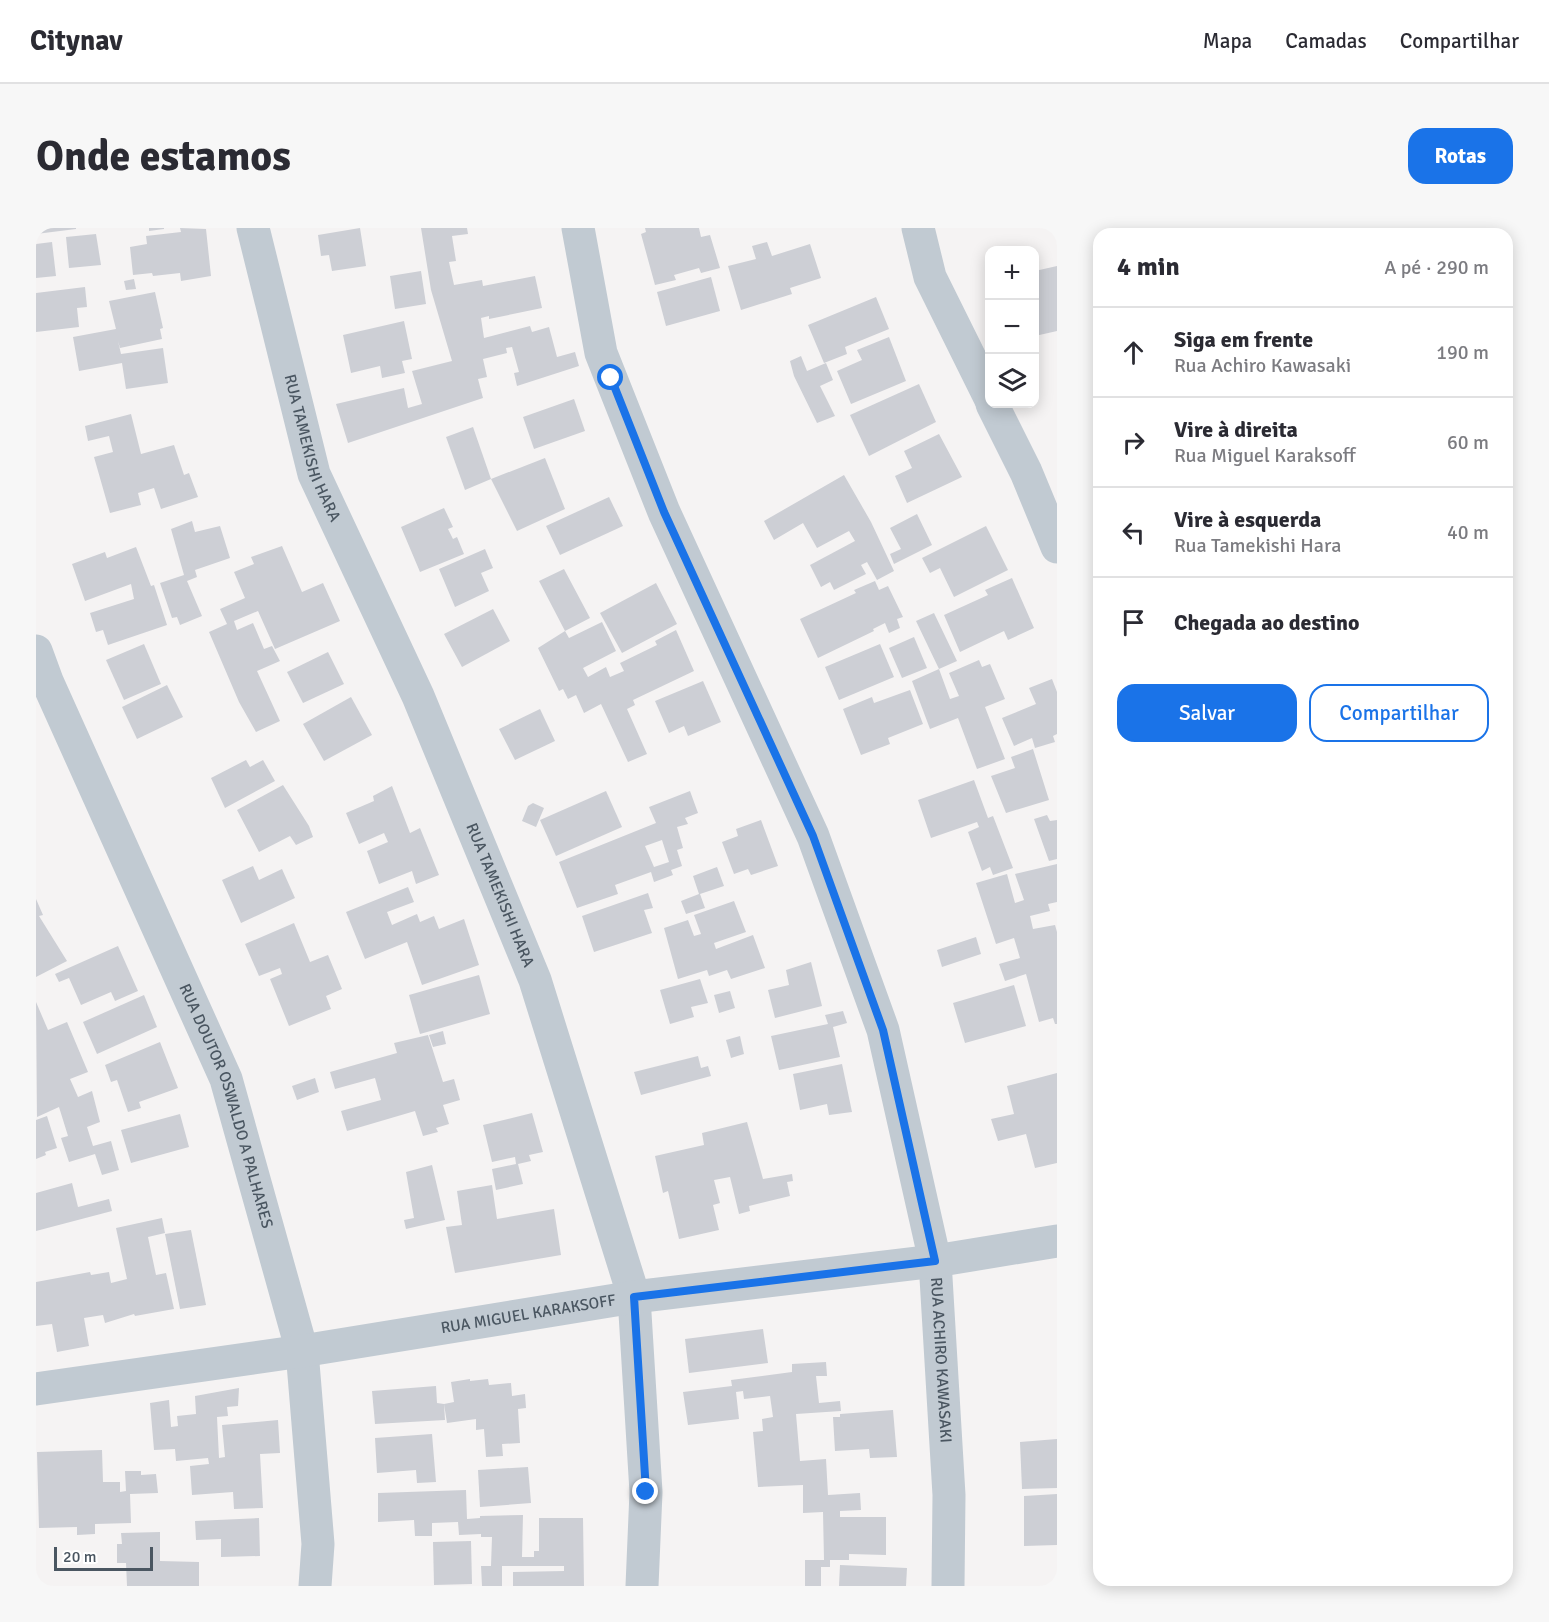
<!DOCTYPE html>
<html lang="pt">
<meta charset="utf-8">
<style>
body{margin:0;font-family:Signika,sans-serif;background:#f7f7f7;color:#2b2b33}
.controls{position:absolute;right:18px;top:18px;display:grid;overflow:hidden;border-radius:12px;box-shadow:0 3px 15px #0003}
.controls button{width:54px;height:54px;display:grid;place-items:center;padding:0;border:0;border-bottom:2px solid #e1e1e2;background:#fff;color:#2b2b33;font:30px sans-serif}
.scale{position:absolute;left:18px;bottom:15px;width:99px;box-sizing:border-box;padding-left:6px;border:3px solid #4a5661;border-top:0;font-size:16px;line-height:21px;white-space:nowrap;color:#4a5661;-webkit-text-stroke:4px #fff;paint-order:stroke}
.stop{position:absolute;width:18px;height:18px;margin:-14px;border:4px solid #1a73e8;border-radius:50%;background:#fff}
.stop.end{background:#1a73e8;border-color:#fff;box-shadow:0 2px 6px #0008}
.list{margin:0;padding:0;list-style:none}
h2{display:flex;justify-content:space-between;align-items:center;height:78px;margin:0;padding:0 24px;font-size:26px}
h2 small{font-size:20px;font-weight:400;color:#7c7c81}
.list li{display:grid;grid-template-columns:39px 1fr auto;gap:18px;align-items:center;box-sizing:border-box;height:90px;padding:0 24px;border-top:2px solid #e1e1e2}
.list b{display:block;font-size:22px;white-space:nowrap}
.list p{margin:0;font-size:20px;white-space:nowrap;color:#7c7c81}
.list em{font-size:20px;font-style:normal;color:#7c7c81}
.actions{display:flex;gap:12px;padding:18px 24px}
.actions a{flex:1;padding:14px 0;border:2px solid #1a73e8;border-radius:18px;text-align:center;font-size:21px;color:#1a73e8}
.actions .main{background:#1a73e8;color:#fff}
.icon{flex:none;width:33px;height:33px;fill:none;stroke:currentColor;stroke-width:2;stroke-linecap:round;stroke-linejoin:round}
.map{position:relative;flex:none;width:1021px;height:1358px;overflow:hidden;border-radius:18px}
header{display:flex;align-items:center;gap:36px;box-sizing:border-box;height:84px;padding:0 30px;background:#fff;border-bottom:2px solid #e1e1e2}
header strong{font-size:28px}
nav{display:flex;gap:33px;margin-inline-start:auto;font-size:21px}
.intro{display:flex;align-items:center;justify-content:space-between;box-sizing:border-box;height:144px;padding:0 36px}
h1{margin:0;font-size:42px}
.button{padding:15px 27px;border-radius:18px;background:#1a73e8;color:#fff;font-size:21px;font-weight:700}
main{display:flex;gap:36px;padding:0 36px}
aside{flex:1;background:#fff;border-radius:18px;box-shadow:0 3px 15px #0003}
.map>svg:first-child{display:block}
.building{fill:#cdcfd5;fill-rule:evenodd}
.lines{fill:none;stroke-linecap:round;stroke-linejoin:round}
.minor{stroke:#c1cad2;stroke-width:33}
.route{stroke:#1a73e8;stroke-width:8}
.labels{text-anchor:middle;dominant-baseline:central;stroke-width:5;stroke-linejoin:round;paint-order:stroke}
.street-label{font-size:16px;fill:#4a5661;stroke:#fff}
</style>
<header>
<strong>Citynav</strong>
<nav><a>Mapa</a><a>Camadas</a><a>Compartilhar</a></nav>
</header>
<div class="intro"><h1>Onde estamos</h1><a class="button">Rotas</a></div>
<main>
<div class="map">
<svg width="1021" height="1358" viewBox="0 0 1021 1358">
<rect width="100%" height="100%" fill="#f5f3f3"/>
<g class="building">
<polygon points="0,0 40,0 40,1 0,6"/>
<polygon points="113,0 128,0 128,1 113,3"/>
<polygon points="144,0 170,1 175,48 145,53 144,45 117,48 116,45 97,47 94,19 111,16 110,8 145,4"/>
<polygon points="324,0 330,38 296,43 293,27 285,28 282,7"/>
<polygon points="385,0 431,0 432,6 416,8 420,33 413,34 418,57 446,52 447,58 499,48 506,80 453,91 453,88 445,90 448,110 494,98 496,104 513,99 521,129 539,124 543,138 481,158 478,145 483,144 476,119 470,120 471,125 447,131 451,149 442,151 447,170 312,215 300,176 368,160 372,180 386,176 376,143 416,133 395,62"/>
<polygon points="609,0 663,0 665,9 674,7 684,40 665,45 663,40 638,47 640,52 619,57 605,6 610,4"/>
<polygon points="60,6 65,37 33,40 30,9"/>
<polygon points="16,14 20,48 0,50 0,16"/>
<polygon points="731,14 736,28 774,16 785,50 754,60 756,66 705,82 692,38 720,31 716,18"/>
<polygon points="1021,38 1021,103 999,108 999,43"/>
<polygon points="385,43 390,76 359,81 354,48"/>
<polygon points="675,49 684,83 630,98 621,64"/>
<polygon points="98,51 100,61 90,62 88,53"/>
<polygon points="49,59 51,79 41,80 43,99 0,104 0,65"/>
<polygon points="119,64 127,100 124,101 126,111 84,120 82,113 85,126 127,120 132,155 90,161 86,135 43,143 37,109 80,101 73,73"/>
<polygon points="840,69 853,101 809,119 811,126 788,135 772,97"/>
<polygon points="368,93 376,131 366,133 369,145 346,150 344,138 315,145 307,107"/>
<polygon points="853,109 870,153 815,176 801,143 826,132 821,122"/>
<polygon points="765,128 771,143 790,135 797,152 784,158 799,188 781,195 758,148 754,133"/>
<polygon points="883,156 900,194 833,228 814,187"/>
<polygon points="538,171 549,203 498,221 487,189"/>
<polygon points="95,186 105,226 138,217 148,247 153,245 162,269 125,281 118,260 102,265 105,277 74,285 58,229 77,224 73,208 52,213 49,198"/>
<polygon points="437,199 455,251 429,262 410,209"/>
<polygon points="903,206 926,249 871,275 859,248 876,240 868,223"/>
<polygon points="509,230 529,281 481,303 455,251"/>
<polygon points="808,247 835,294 858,343 841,352 831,334 825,337 830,346 798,362 794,354 785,359 774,337 819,313 813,303 781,320 767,295 738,312 728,293"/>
<polygon points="573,269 587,298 524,327 510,298"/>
<polygon points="408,280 417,299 412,301 417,311 421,309 428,326 384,344 365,299"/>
<polygon points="881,286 896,317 858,336 854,326 865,321 854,300"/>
<polygon points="156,293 159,304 184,298 194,330 159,342 161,349 151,353 166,388 144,397 141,389 136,390 124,355 148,347 135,301"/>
<polygon points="950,298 972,342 918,369 904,340 894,345 886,330"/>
<polygon points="246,318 266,364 287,355 304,393 239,421 222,383 198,393 201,402 217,395 228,421 236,418 244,433 221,443 244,493 220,504 203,474 173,404 191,396 184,381 209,370 198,344 218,336 215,329"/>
<polygon points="100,319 115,358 118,357 131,397 72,417 67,402 60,404 54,385 98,371 95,356 49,373 36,336 69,324 71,330"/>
<polygon points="449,321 457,340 445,345 453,363 419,379 403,341"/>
<polygon points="528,341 554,390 529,403 533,410 566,394 580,423 547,440 552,449 570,439 574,449 588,443 584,435 621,417 619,413 640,402 658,443 597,472 599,477 591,481 611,526 592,534 565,476 548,485 540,467 532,471 527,461 523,463 502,420 529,403 503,353"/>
<polygon points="976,350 998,400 972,412 968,403 924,424 908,387 952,367 949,362"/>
<polygon points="839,353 843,362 852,358 867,389 861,391 864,400 853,405 849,395 837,401 838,403 782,430 764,391 820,365 818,362"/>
<polygon points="620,355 641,396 586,425 564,385"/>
<polygon points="457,381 474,413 426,439 408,406"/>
<polygon points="898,385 921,433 903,441 914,471 923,468 913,445 943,432 946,439 954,436 969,471 949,479 969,531 941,541 922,490 894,501 876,453 903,441 880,393"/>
<polygon points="878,409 891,440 866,450 853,420"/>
<polygon points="108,416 125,456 88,472 70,432"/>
<polygon points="844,416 858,449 803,472 789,439"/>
<polygon points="292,424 308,456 267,475 251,444"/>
<polygon points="1016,451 1021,464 1021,506 1017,508 1019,514 999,520 996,510 978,518 966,490 1000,476 993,460"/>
<polygon points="667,453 685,494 652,508 648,498 633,505 619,473"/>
<polygon points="131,457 147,489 101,511 86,479"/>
<polygon points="874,462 887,496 852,510 854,516 825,527 807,481 836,469 838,475"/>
<polygon points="315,469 336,507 288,533 267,496"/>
<polygon points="504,481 519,513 479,532 463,501"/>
<polygon points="997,521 1013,572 970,585 955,548 979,540 975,529"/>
<polygon points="210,532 214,539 227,532 239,553 189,580 175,550"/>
<polygon points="938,552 952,590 957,588 977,640 957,647 954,639 946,643 932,604 943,599 941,594 895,610 882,572"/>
<polygon points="247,557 273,598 277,609 260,617 254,608 223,624 201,582"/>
<polygon points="356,558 374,605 384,600 403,647 380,656 376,643 343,656 331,623 352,614 348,605 323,616 310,585 338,573 337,568"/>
<polygon points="570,563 586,599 520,628 504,592"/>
<path d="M654,563l8,22 -13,5 3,6 -11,3 6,21 -6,2 5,16 -11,4 2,5 -19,7 -3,-10 -36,13 3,9 -41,14 -18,-46 97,-39 -7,-16zM626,612l7,22 -15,5 -9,-21z"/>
<polygon points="497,575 508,580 500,599 486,593 492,578"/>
<polygon points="1011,587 1014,593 1021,592 1021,631 1013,633 998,591"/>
<polygon points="725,592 742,638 715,647 712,641 698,646 686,614 702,608 700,601"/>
<polygon points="1021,636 1021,674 1012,676 1014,683 994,688 997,701 1019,697 1021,704 1021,796 1019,796 1017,790 1003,794 990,746 969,753 963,736 984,730 978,710 960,716 940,655 971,646 979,675 988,672 979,646"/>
<polygon points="217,638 223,652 246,641 259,670 205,695 186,652"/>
<polygon points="681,639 688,658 664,666 669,680 650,686 645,673 663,666 657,648"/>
<polygon points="372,659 378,674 351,684 356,697 381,686 384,694 398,688 403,701 428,691 443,737 386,757 371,714 329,731 310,684"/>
<polygon points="612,665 617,680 608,682 616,705 558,724 546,688"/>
<polygon points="0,671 7,687 3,688 31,733 0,749"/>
<polygon points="698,673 710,704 678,715 680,721 717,707 729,740 695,751 691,742 673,748 671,742 642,751 628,700 652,692 658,708 665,706 658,687"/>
<polygon points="258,695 274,734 292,727 306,761 290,768 295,781 253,798 234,751 246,746 244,740 223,748 209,716"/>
<polygon points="940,709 945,726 906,739 901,722"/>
<polygon points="82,718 102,763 79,773 75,764 45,777 33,750 23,754 19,746"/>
<polygon points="775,734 786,778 739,790 732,762 753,757 750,742"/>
<polygon points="443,747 454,786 384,806 373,767"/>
<polygon points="664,751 672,775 655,779 658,789 634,796 624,762"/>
<polygon points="978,757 990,798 929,815 917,775"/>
<polygon points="694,763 699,780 683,785 678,767"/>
<polygon points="108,767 121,799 61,826 47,794"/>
<polygon points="0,774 12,802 31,794 52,844 34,851 42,869 56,863 64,894 51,899 57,918 75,913 83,942 66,947 59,926 33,934 25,910 32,908 23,879 1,889"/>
<polygon points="807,783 811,795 797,799 804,829 743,842 735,808 792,796 789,787"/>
<polygon points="407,803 410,816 397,819 393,807"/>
<polygon points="392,807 407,854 418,851 424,872 407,877 413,896 400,900 402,904 387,908 379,883 311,903 305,883 345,872 339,850 299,861 294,844 361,825 358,815"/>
<polygon points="704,808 708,826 695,830 690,812"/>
<polygon points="124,814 142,860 103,874 105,880 92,884 81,852 75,854 69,837"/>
<polygon points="662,828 665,840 672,838 675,848 605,867 598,844"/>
<polygon points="806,836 816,884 793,887 791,876 764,882 757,846"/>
<polygon points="1021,845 1021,935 999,940 990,906 962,913 955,891 978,886 971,858"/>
<polygon points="279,850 283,864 261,872 256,858"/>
<polygon points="496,885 507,924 493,927 495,933 482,936 487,956 460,962 456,941 480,936 479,929 456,934 447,897"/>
<polygon points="144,886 153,919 95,935 85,902"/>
<polygon points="11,888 21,920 9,924 10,927 0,931 0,892"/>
<polygon points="711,894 727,951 756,946 757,953 751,954 754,968 713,978 714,983 703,986 694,949 678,952 684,975 677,977 683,1002 643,1011 632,963 627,965 619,928 668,917 666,905"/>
<polygon points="396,937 409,992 370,1001 368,992 378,990 370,944"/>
<polygon points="36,955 42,979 73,971 76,983 0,1003 0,965"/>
<polygon points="456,957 461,991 518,981 525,1027 419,1045 410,999 426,997 421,963"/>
<polygon points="126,990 129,1005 112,1009 120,1047 130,1045 138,1081 99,1088 98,1086 69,1095 67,1087 48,1090 53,1118 21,1124 16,1096 0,1098 0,1054 54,1044 55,1047 73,1044 75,1055 91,1051 80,1000"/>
<polygon points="155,1002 170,1077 144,1081 129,1006"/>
<polygon points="727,1101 732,1135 653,1145 649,1111"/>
<polygon points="790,1134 791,1148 780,1148 783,1175 804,1173 805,1183 760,1186 764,1233 790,1231 792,1267 824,1265 825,1282 804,1283 804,1289 850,1289 850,1327 813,1326 813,1332 794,1332 794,1339 785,1339 785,1358 769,1358 769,1332 788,1332 787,1284 767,1285 767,1257 722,1259 717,1204 727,1203 726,1191 737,1189 734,1168 708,1171 707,1163 700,1164 703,1191 652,1197 647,1164 696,1158 695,1152 756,1144 756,1136"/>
<polygon points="434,1151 434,1153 452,1151 453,1157 475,1155 476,1168 489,1166 490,1180 482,1181 484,1215 466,1216 467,1228 450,1229 448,1201 440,1202 440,1191 411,1195 408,1176 409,1192 339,1196 336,1163 400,1158 401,1175 408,1176 418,1174 415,1154"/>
<polygon points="203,1160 202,1178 191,1179 192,1188 181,1189 183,1230 189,1229 186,1197 242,1192 244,1225 224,1226 227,1280 198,1281 197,1264 156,1267 154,1238 173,1236 172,1230 140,1233 139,1221 118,1222 114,1175 133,1172 135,1199 142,1198 141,1188 160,1186 159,1168"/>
<polygon points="857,1182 861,1229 834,1230 833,1221 799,1223 797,1189 804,1189 804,1186"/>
<polygon points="396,1206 400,1254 381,1255 380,1242 341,1245 339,1210"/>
<polygon points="1021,1211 1021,1260 986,1261 984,1214"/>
<polygon points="66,1222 67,1254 84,1254 84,1264 90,1263 89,1243 105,1243 105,1247 120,1246 122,1265 94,1266 95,1295 59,1296 59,1306 41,1307 41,1299 3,1300 1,1224"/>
<polygon points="492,1239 495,1275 444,1279 442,1242"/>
<polygon points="430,1262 431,1291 444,1290 444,1288 487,1287 486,1329 498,1329 498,1323 503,1323 503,1290 547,1290 548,1358 477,1358 477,1344 528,1343 528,1338 466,1338 466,1358 446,1358 445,1338 455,1338 456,1309 445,1309 445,1306 423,1307 422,1294 396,1295 396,1308 379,1308 378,1292 342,1294 342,1265"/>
<polygon points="1021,1266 1021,1317 988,1318 988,1268"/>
<polygon points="223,1290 224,1328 185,1329 185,1311 160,1312 159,1293"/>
<polygon points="124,1304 124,1333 163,1334 163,1358 91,1358 90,1335 81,1335 81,1316 86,1316 85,1305"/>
<polygon points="435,1313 436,1356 398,1357 397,1314"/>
<polygon points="804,1337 871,1340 870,1358 803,1358"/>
</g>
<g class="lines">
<g class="minor">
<path id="s1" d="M217,0l61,246 104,222 117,284 99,317 12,195 -4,94"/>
<path id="s2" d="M542,0l23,125 63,159 149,324 70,194 52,231 14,234 -1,91"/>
<polyline points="882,0 894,49 954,170"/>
<polyline points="956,176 990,244 1021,319"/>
<path id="s3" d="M0,423l11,30 179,398 76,272 16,193 -3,42"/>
<path id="s4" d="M0,1161l266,-38 332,-54 301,-36 122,-20"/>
</g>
</g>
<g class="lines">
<polyline class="route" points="575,150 628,284 777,608 847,802 899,1033 598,1069 610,1264"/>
</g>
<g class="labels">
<g class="street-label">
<text stroke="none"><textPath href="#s1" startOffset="228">RUA TAMEKISHI HARA</textPath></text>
<text stroke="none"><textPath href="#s1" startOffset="714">RUA TAMEKISHI HARA</textPath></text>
<text stroke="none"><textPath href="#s3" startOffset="494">RUA DOUTOR OSWALDO A PALHARES</textPath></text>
<text stroke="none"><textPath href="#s4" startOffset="498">RUA MIGUEL KARAKSOFF</textPath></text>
<text stroke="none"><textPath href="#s2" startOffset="1197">RUA ACHIRO KAWASAKI</textPath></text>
</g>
</g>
</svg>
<div class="controls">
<button>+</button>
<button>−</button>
<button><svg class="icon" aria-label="layers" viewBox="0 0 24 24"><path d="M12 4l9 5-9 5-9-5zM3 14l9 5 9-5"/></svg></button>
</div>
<div class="scale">20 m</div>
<div class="stop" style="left:575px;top:150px"></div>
<div class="stop end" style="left:610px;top:1264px"></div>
</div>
<aside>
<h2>4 min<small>A pé · 290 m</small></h2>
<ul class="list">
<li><svg class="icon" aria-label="ahead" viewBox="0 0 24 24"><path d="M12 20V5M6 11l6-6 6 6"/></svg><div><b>Siga em frente</b><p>Rua Achiro Kawasaki</p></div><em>190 m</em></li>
<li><svg class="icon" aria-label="right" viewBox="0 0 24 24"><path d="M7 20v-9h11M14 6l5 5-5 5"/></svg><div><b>Vire à direita</b><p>Rua Miguel Karaksoff</p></div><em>60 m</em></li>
<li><svg class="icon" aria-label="left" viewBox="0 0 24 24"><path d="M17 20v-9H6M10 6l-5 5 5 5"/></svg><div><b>Vire à esquerda</b><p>Rua Tamekishi Hara</p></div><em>40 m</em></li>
<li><svg class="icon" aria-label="arrive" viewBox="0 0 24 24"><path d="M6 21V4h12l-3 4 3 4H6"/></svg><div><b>Chegada ao destino</b></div></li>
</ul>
<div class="actions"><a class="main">Salvar</a><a>Compartilhar</a></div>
</aside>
</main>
